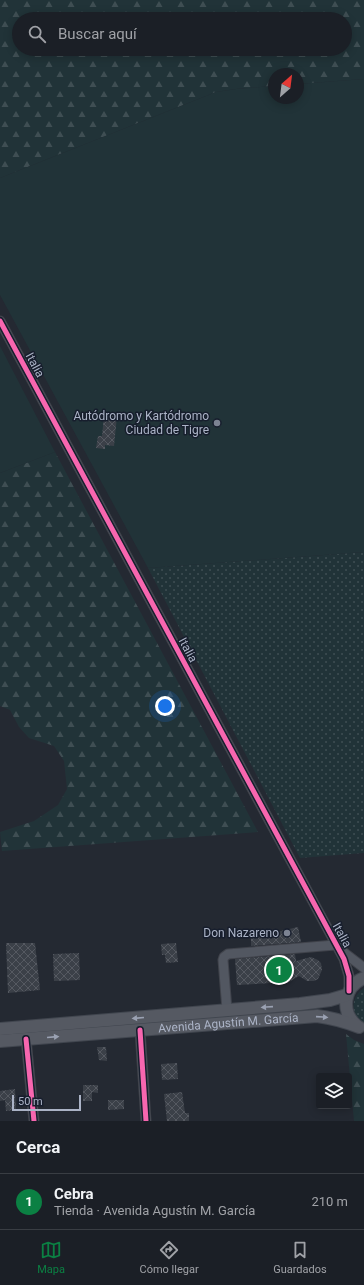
<!DOCTYPE html>
<html lang="es">
<meta charset="utf-8">
<style>
body{margin:0;font-family:Roboto,sans-serif;background:#24272e;color:#f1f3f6}
.controls{position:absolute;right:12px;bottom:12px;display:grid;overflow:hidden;border-radius:4px;box-shadow:0 2px 10px #0003}
.controls button{width:36px;height:36px;display:grid;place-items:center;padding:0;border:0;border-bottom:1px solid #393d43;background:#1b1f26;color:#f1f3f6;font:20px sans-serif}
.compass{position:absolute;left:268px;top:68px;width:36px;height:36px;border-radius:50%;background:#1b1f26;box-shadow:0 2px 10px #0003;rotate:28deg}
.scale{position:absolute;left:12px;bottom:10px;width:69px;box-sizing:border-box;padding-left:4px;border:2px solid #abb3c6;border-top:0;font-size:11px;line-height:14px;white-space:nowrap;color:#abb3c6;-webkit-text-stroke:3px #171e2d;paint-order:stroke}
.you{position:absolute;left:165px;top:706px;width:14px;height:14px;margin:-10px;border:3px solid #fff;border-radius:50%;background:#1a73e8;box-shadow:0 0 0 6px #1a73e833}
.badge{display:grid;place-items:center;width:26px;height:26px;border-radius:50%;background:#0b8043;color:#fff;font-size:13px;font-weight:700}
.pin{position:absolute;translate:-50% -50%;border:2px solid #fff;box-shadow:0 1px 4px #0006}
.list{margin:0;padding:0;list-style:none}
h2{display:flex;justify-content:space-between;align-items:center;height:52px;margin:0;padding:0 16px;font-size:17px}
h2 small{font-size:13px;font-weight:400;color:#a0a2a7}
.list li{display:grid;grid-template-columns:26px 1fr auto;gap:12px;align-items:center;box-sizing:border-box;height:56px;padding:0 16px;border-top:1px solid #393d43}
.list b{display:block;font-size:15px;white-space:nowrap}
.list p{margin:0;font-size:13px;white-space:nowrap;color:#a0a2a7}
.list em{font-size:13px;font-style:normal;color:#a0a2a7}
.icon{flex:none;width:22px;height:22px;fill:none;stroke:currentColor;stroke-width:2;stroke-linecap:round;stroke-linejoin:round}
.map{position:relative;flex:none;width:364px;height:1121px;overflow:hidden}
.search{position:absolute;background:#1b1f26;box-shadow:0 2px 10px #0003;left:12px;right:12px;top:12px;height:44px;display:flex;align-items:center;gap:10px;box-sizing:border-box;padding:0 14px;border-radius:22px;color:#a0a2a7;font-size:15px}
.sheet{height:108px;background:#1b1f26}
nav{display:flex;justify-content:space-around;align-items:center;box-sizing:border-box;height:56px;border-top:1px solid #393d43;background:#1b1f26;font-size:11px;color:#a0a2a7}
nav a{display:grid;justify-items:center;gap:2px}
nav .on{color:#0b8043}
.map>svg:first-child{display:block}
.grass{fill:url(#grass-dots)}
.forest{fill:url(#forest-firs);fill-rule:evenodd}
.pitch{fill:#213338}
.building{fill:url(#building-cross-hatch)}
.lines{fill:none;stroke-linecap:round;stroke-linejoin:round}
.minor-casing{stroke:#40434b;stroke-width:11}
.major-casing{stroke:#41464f;stroke-width:14}
.minor{stroke:#525761;stroke-width:9}
.major{stroke:#555962;stroke-width:12}
.cycleway-casing{stroke:#171e2d;stroke-width:8}
.cycleway{stroke:#f766af;stroke-width:5}
.oneway{fill:#9aa1b2}
.poi-dot{fill:#7c8392;stroke:#171e2d;stroke-width:1.5}
.labels{text-anchor:middle;dominant-baseline:central;stroke-width:3;stroke-linejoin:round;paint-order:stroke}
.street-label{font-size:12px;fill:#abb3c6;stroke:#171e2d}
.poi-label{font-size:12px;fill:#abb3c6;stroke:#171e2d;text-anchor:end}
</style>
<div class="map">
<svg width="364" height="1121" viewBox="0 0 364 1121">
<defs>
<pattern id="grass-dots" width="8" height="8" patternUnits="userSpaceOnUse"><rect width="8" height="8" fill="#213338"/><path d="M2 2h.1M6 6h.1" fill="none" stroke="#3f4e53" stroke-width="1.8" stroke-linecap="round"/></pattern>
<pattern id="forest-firs" width="22" height="20" patternUnits="userSpaceOnUse"><rect width="22" height="20" fill="#213338"/><path d="M5 1l3.5 6h-7zM16 11l3.5 6h-7z" fill="#3f4e53"/></pattern>
<pattern id="building-cross-hatch" width="8" height="8" patternUnits="userSpaceOnUse"><rect width="8" height="8" fill="#3b4048"/><path d="M0 0l8 8M0 8l8-8" fill="none" stroke="#555961"/></pattern>
</defs>
<rect width="100%" height="100%" fill="#242932"/>
<g class="grass">
<polygon points="364,552 364,853 300,858 148,568"/>
<path d="M364,988v36c-14,-9 -14,-27 0,-36z"/>
</g>
<g class="forest">
<path d="M0,0h364v79l-66,5v-10h-24v12l-38,3 -20,3 -216,86zM19,19h326v30h-326z"/>
<polygon points="55,452 258,832 2,851 0,832 34,821 58,805 67,789 64,761 54,746 29,738 19,727 10,710 0,706 0,473"/>
<polygon points="346,1034 354,1040 364,1044 364,1121 354,1121"/>
</g>
<g class="pitch">
<polygon points="364,79 364,552 148,568 0,295 0,178 216,92 236,89 274,86 274,98 298,98 298,84"/>
<polygon points="0,346 55,452 0,473"/>
</g>
<g class="building">
<polygon points="104,416 117,416 114,446 105,445 105,449 96,448 98,436 102,436"/>
<polygon points="298,927 301,942 251,946 251,938"/>
<polygon points="6,943 35,943 40,990 8,993"/>
<polygon points="176,943 178,962 166,963 165,955 162,955 161,944"/>
<polygon points="79,953 80,980 54,981 53,954"/>
<polygon points="295,954 296,961 311,957 318,960 321,963 322,970 318,979 314,981 307,981 299,976 289,982 237,985 235,959"/>
<polygon points="97,1047 106,1047 107,1061 99,1060"/>
<polygon points="177,1063 178,1079 162,1080 161,1064"/>
<polygon points="83,1085 98,1085 98,1093 92,1092 92,1101 83,1101"/>
<polygon points="15,1089 16,1110 6,1111 5,1100 0,1101 0,1091"/>
<polygon points="182,1092 185,1113 189,1113 189,1121 167,1121 164,1094"/>
<polygon points="108,1100 124,1100 124,1109 108,1110"/>
</g>
<g class="lines">
<defs>
<g id="minor">
<polyline points="0,321 344,959 349,976 349,991"/>
<polyline points="342,951 364,968"/>
<polyline points="227,1010 223,960 224,957 228,954 335,945"/>
<polyline points="140,1030 146,1121"/>
<polyline points="26,1039 34,1121"/>
</g>
<g id="major">
<path d="M356,1025c-16,-14 -12,-39 8,-47"/>
<polyline points="0,1029 300,1004 330,1000 347,995"/>
<path id="s1" d="M0,1041l317,-25c15,2 27,5 42,11"/>
</g>
</defs>
<use href="#minor" class="minor-casing"/>
<use href="#major" class="major-casing"/>
<use href="#minor" class="minor"/>
<use href="#major" class="major"/>
<defs>
<g id="cycleway">
<polyline points="0,321 344,959 349,976 349,991"/>
<polyline points="140,1030 146,1121"/>
<polyline points="26,1039 34,1121"/>
</g>
</defs>
<use href="#cycleway" class="cycleway-casing"/>
<use href="#cycleway" class="cycleway"/>
</g>
<defs><path id="oneway-solid" d="M-6-.8H1V-3.2L6.5 0L1 3.2V.8H-6Z"/></defs>
<g class="oneway">
<use href="#oneway-solid" transform="translate(267 1007) rotate(176)"/>
<use href="#oneway-solid" transform="translate(322 1017) rotate(4)"/>
<use href="#oneway-solid" transform="translate(138 1018) rotate(175)"/>
<use href="#oneway-solid" transform="translate(53 1037) rotate(-5)"/>
</g>
<g class="poi-dot">
<circle cx="217" cy="423" r="4"/>
<circle cx="287" cy="933" r="4"/>
</g>
<g class="labels">
<g class="street-label">
<text transform="translate(35 365) rotate(62)">Italia</text>
<text transform="translate(188 650) rotate(62)">Italia</text>
<text transform="translate(342 935) rotate(61)">Italia</text>
<text stroke="none"><textPath href="#s1" startOffset="229">Avenida Agustín M. García</textPath></text>
</g>
<g class="poi-label">
<text x="209" y="416">Autódromo y Kartódromo<tspan x="209" dy="14">Ciudad de Tigre</tspan></text>
<text x="279" y="933">Don Nazareno</text>
</g>
</g>
</svg>
<div class="controls">
<button><svg class="icon" aria-label="layers" viewBox="0 0 24 24"><path d="M12 4l9 5-9 5-9-5zM3 14l9 5 9-5"/></svg></button>
</div>
<svg class="compass" viewBox="-18 -18 36 36"><path d="M0-13l5 13h-10z" fill="#e53935"/><path d="M0 13l5-13h-10z" fill="#a0a2a7"/></svg>
<div class="scale">50 m</div>
<div class="you"></div>
<div class="pin badge" style="left:279px;top:970px">1</div>
<div class="search"><svg class="icon" aria-label="search" viewBox="0 0 24 24"><circle cx="10" cy="10" r="6"/><path d="M15 15l6 6"/></svg>Buscar aquí</div>
</div>
<section class="sheet">
<h2>Cerca<small></small></h2>
<ul class="list">
<li><span class="badge">1</span><div><b>Cebra</b><p>Tienda · Avenida Agustín M. García</p></div><em>210 m</em></li>
</ul>
</section>
<nav>
<a class="on"><svg class="icon" aria-label="map" viewBox="0 0 24 24"><path d="M3 6l6-2 6 2 6-2v14l-6 2-6-2-6 2zM9 4v14M15 6v14"/></svg>Mapa</a>
<a><svg class="icon" aria-label="directions" viewBox="0 0 24 24"><path d="M12 3l9 9-9 9-9-9zM9 14v-3h6M13 9l2 2-2 2"/></svg>Cómo llegar</a>
<a><svg class="icon" aria-label="saved" viewBox="0 0 24 24"><path d="M7 4h10v16l-5-4-5 4z"/></svg>Guardados</a>
</nav>
